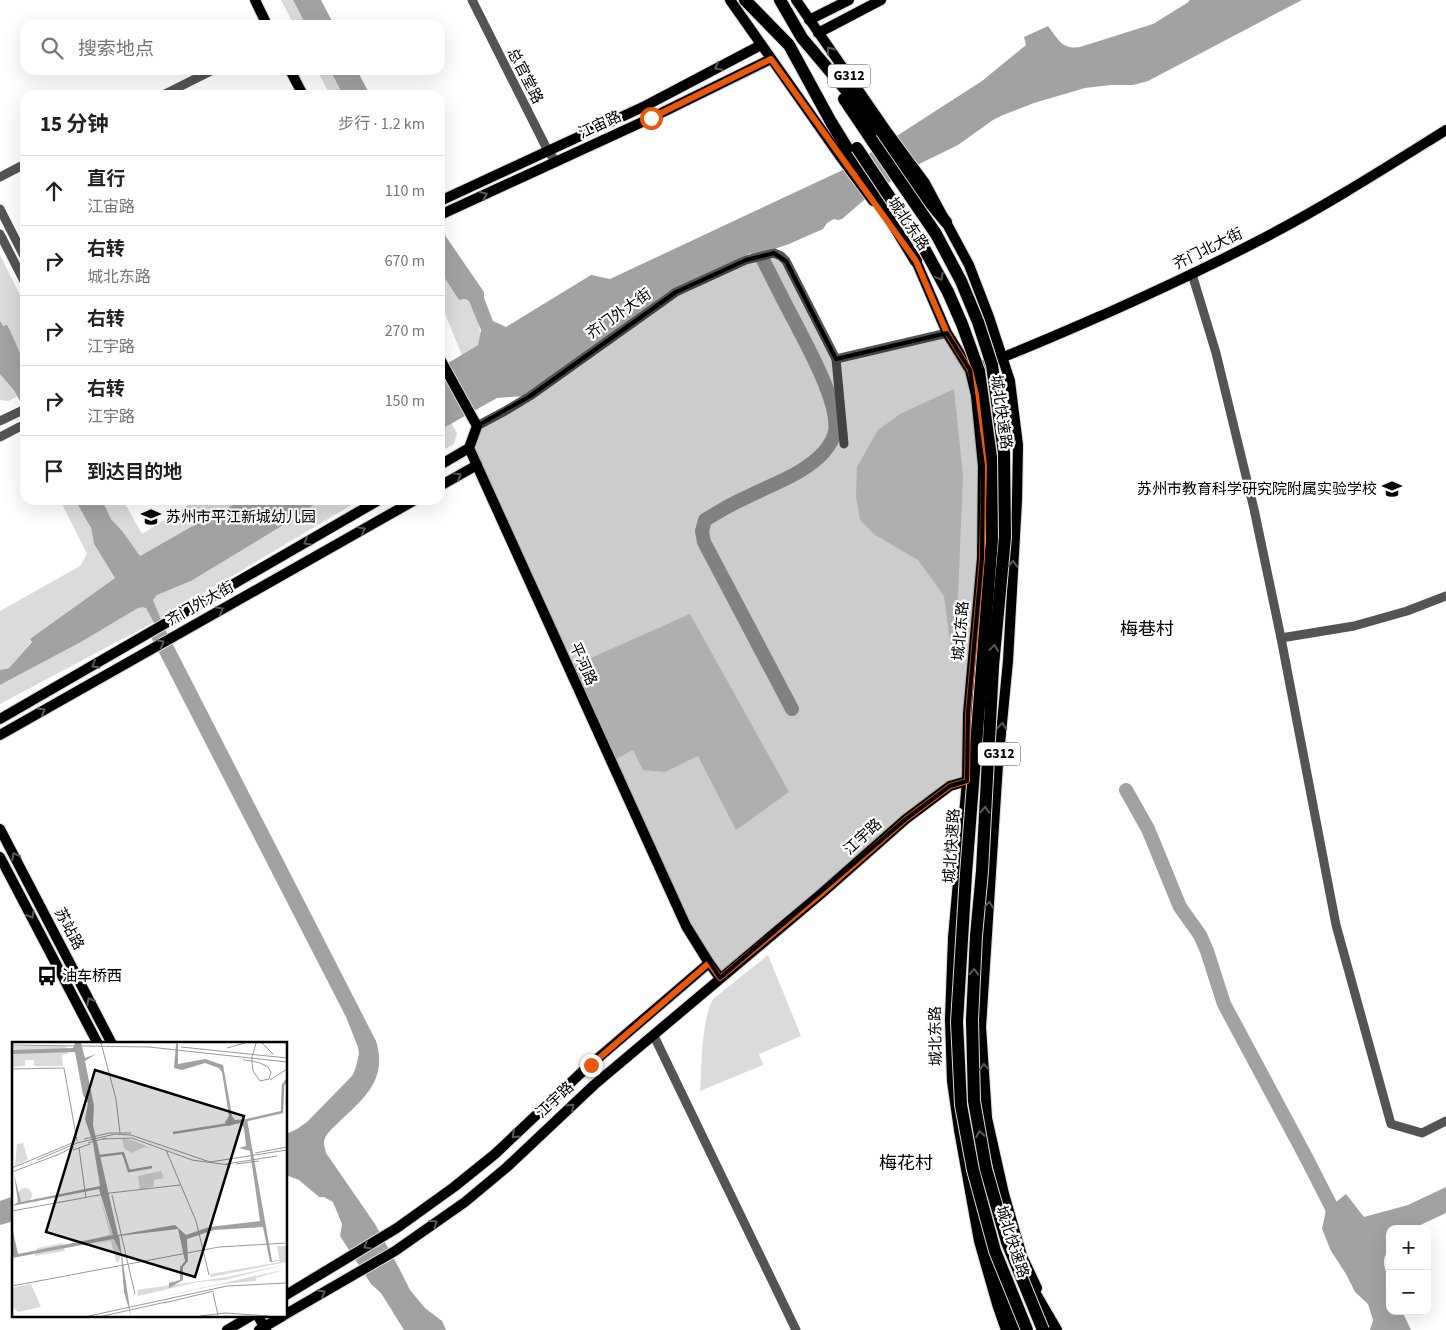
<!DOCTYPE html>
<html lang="zh">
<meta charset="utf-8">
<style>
body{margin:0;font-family:"Source Sans 3","Noto Sans SC",sans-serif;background:#f6f6f6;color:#222}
.controls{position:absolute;right:15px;bottom:15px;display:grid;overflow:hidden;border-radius:10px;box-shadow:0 5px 20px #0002}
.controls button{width:45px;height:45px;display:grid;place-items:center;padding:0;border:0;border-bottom:1px solid #e0e0e0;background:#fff;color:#222;font:25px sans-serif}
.stop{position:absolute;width:15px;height:15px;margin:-11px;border:4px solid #ea580c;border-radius:50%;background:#fff}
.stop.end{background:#ea580c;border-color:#fff;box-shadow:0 1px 5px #0008}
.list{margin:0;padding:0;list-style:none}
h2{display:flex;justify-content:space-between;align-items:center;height:65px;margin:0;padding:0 20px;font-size:21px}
h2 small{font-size:16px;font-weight:400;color:#767676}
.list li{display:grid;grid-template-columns:32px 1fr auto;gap:15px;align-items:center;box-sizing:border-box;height:70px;padding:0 20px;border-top:1px solid #e0e0e0}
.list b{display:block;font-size:19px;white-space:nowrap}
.list p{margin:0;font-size:16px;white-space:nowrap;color:#767676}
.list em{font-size:16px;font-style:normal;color:#767676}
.icon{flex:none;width:28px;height:28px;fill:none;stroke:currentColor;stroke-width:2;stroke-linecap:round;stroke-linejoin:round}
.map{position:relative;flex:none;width:1446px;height:1330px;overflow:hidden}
.search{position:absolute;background:#fff;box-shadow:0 5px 20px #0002;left:20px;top:20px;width:425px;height:55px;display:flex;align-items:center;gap:12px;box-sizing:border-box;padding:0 18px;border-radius:15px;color:#767676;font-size:19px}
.panel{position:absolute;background:#fff;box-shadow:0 5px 20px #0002;left:20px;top:90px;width:425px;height:415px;border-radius:15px}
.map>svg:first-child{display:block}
.green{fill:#dbdbdb}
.water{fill:#a2a2a2}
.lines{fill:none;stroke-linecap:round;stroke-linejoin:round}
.river{stroke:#a2a2a2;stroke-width:14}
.major-casing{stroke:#dbdbdb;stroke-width:12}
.highway-casing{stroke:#dbdbdb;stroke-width:14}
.minor{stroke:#545454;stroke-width:9}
.major{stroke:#000;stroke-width:10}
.highway{stroke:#000;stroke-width:12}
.highway-bridge-casing{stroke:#dbdbdb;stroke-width:14;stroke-linecap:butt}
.highway-bridge{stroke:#000;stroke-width:12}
.oneway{stroke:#595959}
.route{stroke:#ea580c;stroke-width:6}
.marked{fill:#000;fill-opacity:0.2;stroke:#000;stroke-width:4;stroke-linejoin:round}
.labels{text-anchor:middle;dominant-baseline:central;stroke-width:4.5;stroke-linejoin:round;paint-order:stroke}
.shield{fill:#fff;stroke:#4c4c4c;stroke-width:1}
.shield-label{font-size:14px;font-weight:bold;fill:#000}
.street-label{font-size:15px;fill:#000;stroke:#fff}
.poi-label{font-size:15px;fill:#000;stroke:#fff;text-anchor:start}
.quarter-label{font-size:18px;fill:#000;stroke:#fff}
.inset-river{fill:none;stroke:#a2a2a2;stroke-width:2.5}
.inset-road{fill:none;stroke:#999;stroke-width:1}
.view{fill:#000;fill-opacity:0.15;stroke:#000;stroke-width:2.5}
.inset-edge{fill:none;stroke:#000;stroke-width:2.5}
</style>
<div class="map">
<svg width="1446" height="1330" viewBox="0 0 1446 1330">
<rect width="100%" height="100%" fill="#fff"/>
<g class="green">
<polygon points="281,0 293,0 306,25 294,25"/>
<polygon points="317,70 330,70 343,95 330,95"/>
<polygon points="0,255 25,305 25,393 8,401 0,400"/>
<path d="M440,271l19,29 6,-1 4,2c7,13 15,29 9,44l-16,10 -22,-53z"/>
<polygon points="954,389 963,476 958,597 951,650 944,596 918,560 875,535 860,520 856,496 857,467 878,430 900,414"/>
<polygon points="451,423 457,433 454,444 440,452 440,430"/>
<polygon points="60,500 75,500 91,528 94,544 115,578 31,639 32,641 9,668 0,670 0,611 80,566 87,554"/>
<polygon points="102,500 123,500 142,534 196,500 243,500 212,515 140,556 123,532 111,519"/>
<polygon points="320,500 360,500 160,619 0,704 0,685 81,642 136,609 157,595 191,581 305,512 313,504"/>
<polygon points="690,614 789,792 736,830 698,756 665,772 643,770 633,750 616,759 573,666"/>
<path d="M768,955l33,81 -42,18 4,11 -63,26c2,-27 1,-70 13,-92z"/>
</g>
<g class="water">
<polygon points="293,0 321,0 334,25 306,25"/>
<path d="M1190,0h112l-154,81 -15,4h-22l-26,3 -51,15 -31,12 -10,5 -35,25 -45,22 -42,27 -29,25 -4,1 -4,-1 -7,4 -4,6 -34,15 -29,10 -6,-2 -5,2 -81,38 -144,104 -27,2 -57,32v-62l38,-23 3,-15 -12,-29 -4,-2 -6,1 -19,-29v-43l44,64v6l9,23 13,6 85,-52 19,4 237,-111 135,-87 44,-36 -2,-8 24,-11c10,13 14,24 32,21l73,-23 34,-21z"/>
<polygon points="330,70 357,70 370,95 343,95"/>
<path d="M0,321l3,5 4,-1c7,12 11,26 18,38v47l-11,-20 -14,-16z"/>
<path d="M75,500h27l9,19 12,13 17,24 72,-41 31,-15h77l-7,5 -8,7 -114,69 -34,14 -4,5 11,27 212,414c12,39 -12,57 -38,82 -5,5 -13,11 -14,19 0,3 1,7 2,11l49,71 24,44 11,22 15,18 17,13 4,9h-42l-23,-37 -10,-9 -31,-48 2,-12 -9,-22 -9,-5h-5l-20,-17 -13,-5v-41l11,-5 10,-7 45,-46 3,-6 4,-16 -1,-7 -12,-30 -196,-382 8,-5 -12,-22 -4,-1 -4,1 -57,34 -81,43v-15l9,-2 23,-26 -2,-3 85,-61 -21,-34 -3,-16z"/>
<path d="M1446,1187v26l-34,16h-22v20c-13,13 -1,24 0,38 0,8 0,16 0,24h12l9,19h-41l3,-10 -5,-16 -13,-12 -9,-18 -15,-23 -9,-22 4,-19 20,-16 18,23 44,-12z"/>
<polygon points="14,1196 14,1221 0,1225 0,1201"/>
</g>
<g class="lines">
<g class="river">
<path d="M754,245l6,9c12,23 23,46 35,68 13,26 45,82 40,110 -1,6 -7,15 -11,20 -21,23 -52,32 -79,46 -14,6 -27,14 -40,22l-3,11 2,11 88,167"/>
<polyline points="1126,790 1148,829 1180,907 1200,935 1207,951 1224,1004 1307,1159 1339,1222"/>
</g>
<defs>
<g id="major">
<polyline points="255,0 267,25"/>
<polyline points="730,0 842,159 873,201"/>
<polyline points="796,0 888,133 925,183 969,265 989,317 1010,381 1018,445 1017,500 1008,661 998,764 981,1027 987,1118 1004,1194 1022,1256 1037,1288"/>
<polyline points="809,20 849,0"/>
<polyline points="818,33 881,0"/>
<polyline points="290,70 303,95"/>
<polyline points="440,201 645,106 761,45"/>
<polyline points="440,215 651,118 771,59"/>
<polyline points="912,256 916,261 947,333 970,370 976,395 983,466 982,558 968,714 967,781 953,938 950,1019 952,1081 959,1130 979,1241 997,1304 1006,1330"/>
<polyline points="440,359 477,426 469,448 686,926 709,963 720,978"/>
<path d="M970,370c49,-18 96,-39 144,-60 49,-22 98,-45 146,-70 64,-33 125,-72 186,-110"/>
<polyline points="440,465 469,448"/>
<polyline points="440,486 477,465"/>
<polyline points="0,719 379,500"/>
<polyline points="0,735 415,500"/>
<polyline points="0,829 112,1044"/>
<polyline points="0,857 98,1044"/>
<polyline points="286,1295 397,1228 454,1187 495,1154 583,1071 709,963"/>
<polyline points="286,1314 395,1251 465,1202 507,1167 594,1085 821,894 906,819 950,786 967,781 993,767"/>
<polyline points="258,1316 266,1330"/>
<polyline points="227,1330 251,1316"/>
<polyline points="259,1330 283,1316"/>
</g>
<g id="highway">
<polyline points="745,0 789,45 831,122 916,261"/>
<polyline points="780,0 802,38 867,115 913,182 946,222"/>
<polyline points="844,99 871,139"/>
<polyline points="984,1229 989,1254 1016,1330"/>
<polyline points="1029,1282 1032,1289 1056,1330"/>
</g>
</defs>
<use href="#major" class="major-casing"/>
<use href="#highway" class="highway-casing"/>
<g class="minor">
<polyline points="472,0 548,151 556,162"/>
<polyline points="163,95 213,70"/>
<polyline points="0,177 25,164"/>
<polyline points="0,209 25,258"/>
<polyline points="0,234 25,283"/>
<polyline points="1192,274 1216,353 1254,509 1281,638 1336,925 1391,1124 1422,1133 1446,1121"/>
<polyline points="836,359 947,333"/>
<polyline points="0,421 25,409"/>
<polyline points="477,426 505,411 530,396 676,292 746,260 774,253 781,256 786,261 836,359 844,444"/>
<polyline points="0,437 25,424"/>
<polyline points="1281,638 1354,626 1407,611 1446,596"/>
<polyline points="654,1036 796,1330"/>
</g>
<use href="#major" class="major"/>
<use href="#highway" class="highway"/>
<defs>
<g id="highway-bridge">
<polyline points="871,139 936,234 961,281 978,322 992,365 1004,453 1005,537 993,666 982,871 976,936 972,1020 974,1101 986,1169 1007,1242 1043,1330"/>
<polyline points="857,148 925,250 948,292 962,324 979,371 991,457 992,539 966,874 957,1022 961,1105 973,1170 995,1251 1027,1330"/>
</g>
</defs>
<use href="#highway-bridge" class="highway-bridge-casing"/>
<use href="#highway-bridge" class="highway-bridge"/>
</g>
<defs><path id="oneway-chevron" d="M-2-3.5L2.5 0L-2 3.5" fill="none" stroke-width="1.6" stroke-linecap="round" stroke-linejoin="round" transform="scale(1.25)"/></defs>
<g class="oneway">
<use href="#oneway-chevron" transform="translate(830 50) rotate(-125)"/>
<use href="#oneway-chevron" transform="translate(718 67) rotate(152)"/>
<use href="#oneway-chevron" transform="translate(484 195) rotate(-24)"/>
<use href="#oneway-chevron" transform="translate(940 277) rotate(62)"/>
<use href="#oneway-chevron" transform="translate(458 476) rotate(-29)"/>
<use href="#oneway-chevron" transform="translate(362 530) rotate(-29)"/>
<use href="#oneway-chevron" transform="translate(307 542) rotate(150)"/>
<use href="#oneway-chevron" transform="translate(1013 564) rotate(-87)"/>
<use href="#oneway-chevron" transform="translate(220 610) rotate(-29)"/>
<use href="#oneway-chevron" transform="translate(161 643) rotate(-29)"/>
<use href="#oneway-chevron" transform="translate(994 648) rotate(-85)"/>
<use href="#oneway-chevron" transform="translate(95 665) rotate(150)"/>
<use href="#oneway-chevron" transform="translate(42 711) rotate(-30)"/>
<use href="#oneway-chevron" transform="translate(1002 726) rotate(-85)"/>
<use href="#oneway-chevron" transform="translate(985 810) rotate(-87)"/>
<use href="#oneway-chevron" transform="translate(15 856) rotate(-118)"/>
<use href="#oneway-chevron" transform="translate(989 905) rotate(-86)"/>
<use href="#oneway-chevron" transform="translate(31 915) rotate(62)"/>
<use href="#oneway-chevron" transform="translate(974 972) rotate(-88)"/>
<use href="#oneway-chevron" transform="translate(90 1001) rotate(-118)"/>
<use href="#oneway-chevron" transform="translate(984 1067) rotate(-94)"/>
<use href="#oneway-chevron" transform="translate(571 1107) rotate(-43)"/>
<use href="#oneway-chevron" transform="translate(980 1134) rotate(-100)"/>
<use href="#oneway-chevron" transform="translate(515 1135) rotate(137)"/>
<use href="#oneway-chevron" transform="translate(434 1223) rotate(-36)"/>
<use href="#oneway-chevron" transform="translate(367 1246) rotate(149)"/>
<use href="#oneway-chevron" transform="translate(322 1293) rotate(-30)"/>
</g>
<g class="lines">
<polyline class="route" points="591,1065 709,963 720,978 821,894 906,819 950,786 967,781 968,714 982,558 984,466 976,395 970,370 947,333 916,261 771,59 651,118"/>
</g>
<path class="marked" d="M774,253l12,8 50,98 111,-26 23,37 13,96 -1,92 -14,156 -1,67 -17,5 -44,33 -186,159 -34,-52 -217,-478 8,-22 53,-30 146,-104 70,-32z"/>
<defs>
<symbol id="school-bare" viewBox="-9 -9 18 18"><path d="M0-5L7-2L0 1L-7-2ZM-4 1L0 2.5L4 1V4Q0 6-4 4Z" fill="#000" stroke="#fff" stroke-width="2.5" paint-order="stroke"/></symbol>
<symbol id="bus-bare" viewBox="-9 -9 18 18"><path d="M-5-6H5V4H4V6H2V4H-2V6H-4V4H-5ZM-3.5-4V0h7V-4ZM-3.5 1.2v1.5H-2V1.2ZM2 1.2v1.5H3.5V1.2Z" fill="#000" stroke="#fff" stroke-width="2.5" paint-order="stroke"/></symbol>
</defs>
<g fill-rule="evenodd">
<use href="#school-bare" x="1378" y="475" width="28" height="28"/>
<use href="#school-bare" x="137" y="503" width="28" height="28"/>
<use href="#bus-bare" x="33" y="962" width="28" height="28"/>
</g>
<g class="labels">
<g class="shield">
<rect x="828" y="64.5" width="42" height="23" rx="4"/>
<rect x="978" y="742.5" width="42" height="23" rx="4"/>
</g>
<g class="shield-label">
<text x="849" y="76">G312</text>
<text x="999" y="754">G312</text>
</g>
<g class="street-label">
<text transform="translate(525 76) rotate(63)">总官堂路</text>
<text transform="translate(600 125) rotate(-25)">江宙路</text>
<text transform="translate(908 224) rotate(56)">城北东路</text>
<text transform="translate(1208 249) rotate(-26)">齐门北大街</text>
<text transform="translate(619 314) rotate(-35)">齐门外大街</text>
<text transform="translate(1001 412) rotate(82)">城北快速路</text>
<text transform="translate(200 604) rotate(-29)">齐门外大街</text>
<text transform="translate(961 631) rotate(-85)">城北东路</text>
<text transform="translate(583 664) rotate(66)">平河路</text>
<text transform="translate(863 837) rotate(-42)">江宇路</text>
<text transform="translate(952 846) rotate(-86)">城北快速路</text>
<text transform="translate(69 929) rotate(62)">苏站路</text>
<text transform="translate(936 1036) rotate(-91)">城北东路</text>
<text transform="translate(555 1100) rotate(-43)">江宇路</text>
<text transform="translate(1012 1242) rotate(72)">城北快速路</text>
</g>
<g class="poi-label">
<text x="1377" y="489" text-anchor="end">苏州市教育科学研究院附属实验学校</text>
<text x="166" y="517">苏州市平江新城幼儿园</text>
<text x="62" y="976">油车桥西</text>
</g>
<g class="quarter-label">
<text x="1147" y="629">梅巷村</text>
<text x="906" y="1163">梅花村</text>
</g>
</g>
<g transform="translate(12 1042)">
<rect width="275" height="275" fill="#fff"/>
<path d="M0,4h54l2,8 -6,1 1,11h-29v-6h-9v6l-13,1zM110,96l10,2 19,8 -6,-1 -14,6 -7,-5zM11,101l5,17 -13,6 2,-22zM149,129l3,7 -10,2v6l-14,4 -2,-14zM6 153a7 7 0 1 1 14 0a7 7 0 1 1-14 0ZM88,155l13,38 -18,4 15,-5zM102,197l7,15 -2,8h-3l-5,-21 -16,3zM51,201l2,8 -30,5 2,-8zM265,204h10v16l-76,15 -1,-3 70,-12zM275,222l-62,16 -27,2 -60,14 -1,-6 90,-13zM275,227l-31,9v3l-33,3 -85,18zM19,242l10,23 -23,5 -6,-6v-18z" fill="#dbdbdb"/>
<path d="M63,1h6l4,15 11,-4 -11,7 9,45 -1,19 25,110 57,-10 11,10 23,-8 51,-6 -10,-70 -11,-3 7,-2 -2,-18 -4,-5 -12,3 -3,-4 4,-6 -7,-44 -3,-4 -14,-5 -23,7 -8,-2 2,-24 2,-1v21l27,-5 18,6 9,51 3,4 12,-1 25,142 13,-1 -15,2 -7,-35 -49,3 -27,9 1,22 -5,6v13l-14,8v-5l11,-3v-13l5,-6 -7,-32 -59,7 12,80 -7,-24 -3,-38 -7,-15 -102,19v-31l6,27 95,-19 -14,-46 -87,17 6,-4 -4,-28 7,28 79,-16 -7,-43 -8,-24 3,-16 -5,-8 -8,-43 -63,2v-4l61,-2z" fill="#a2a2a2"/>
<path class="inset-river" d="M231,79l39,-9 1,-27 4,-5M161,91l57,-9M87,114l24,-3 6,18 23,-4"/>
<path class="inset-road" d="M89,1l15,56 4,34M250,1l11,11M0,3l137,2 138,15M169,5l106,11M215,6l18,-5M231,17l1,1 8,1 8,2 8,4 3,5 -2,7 -9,2 -7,-10 -1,-8v-6l4,-14M0,27l52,-1 13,73M258,38l17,-11M72,97l25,-6h22M91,97l29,-1 60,22 37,5M76,101l18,-5M67,106l7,50M61,108l17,-6M154,108l30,71 13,54M243,111l32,-6M43,114l19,-9M25,118l40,-17 38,-9 16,1 79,27 77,-12M214,122l51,-8M224,122l23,-3M0,126l60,-25M0,130l45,-17M100,153l23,99M0,169l98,-18 70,-8M0,244l207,-39 68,-4M201,251l5,22M152,261l50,-12M77,274l138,-30 60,-3M91,274l63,-14M188,274l25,-3 44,3"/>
<path class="view" d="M83,28l149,46 -49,161 -149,-45z"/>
<rect width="275" height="275" class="inset-edge"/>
</g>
</svg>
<div class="controls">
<button>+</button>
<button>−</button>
</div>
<div class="stop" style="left:651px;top:118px"></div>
<div class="stop end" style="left:591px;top:1065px"></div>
<div class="search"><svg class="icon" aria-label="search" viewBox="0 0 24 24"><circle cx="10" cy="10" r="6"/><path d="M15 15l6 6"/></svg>搜索地点</div>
<section class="panel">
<h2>15 分钟<small>步行 · 1.2 km</small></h2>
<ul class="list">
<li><svg class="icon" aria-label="ahead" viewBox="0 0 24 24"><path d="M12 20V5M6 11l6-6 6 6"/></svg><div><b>直行</b><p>江宙路</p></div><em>110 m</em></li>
<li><svg class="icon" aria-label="right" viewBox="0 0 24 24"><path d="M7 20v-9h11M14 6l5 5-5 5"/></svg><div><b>右转</b><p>城北东路</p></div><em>670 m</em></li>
<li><svg class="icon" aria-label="right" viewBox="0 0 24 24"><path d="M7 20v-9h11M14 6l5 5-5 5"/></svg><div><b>右转</b><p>江宇路</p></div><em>270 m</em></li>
<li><svg class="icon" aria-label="right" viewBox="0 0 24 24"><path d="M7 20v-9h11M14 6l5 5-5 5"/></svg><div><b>右转</b><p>江宇路</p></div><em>150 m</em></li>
<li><svg class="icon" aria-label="arrive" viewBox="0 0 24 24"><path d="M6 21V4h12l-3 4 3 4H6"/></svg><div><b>到达目的地</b></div></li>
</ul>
</section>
</div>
